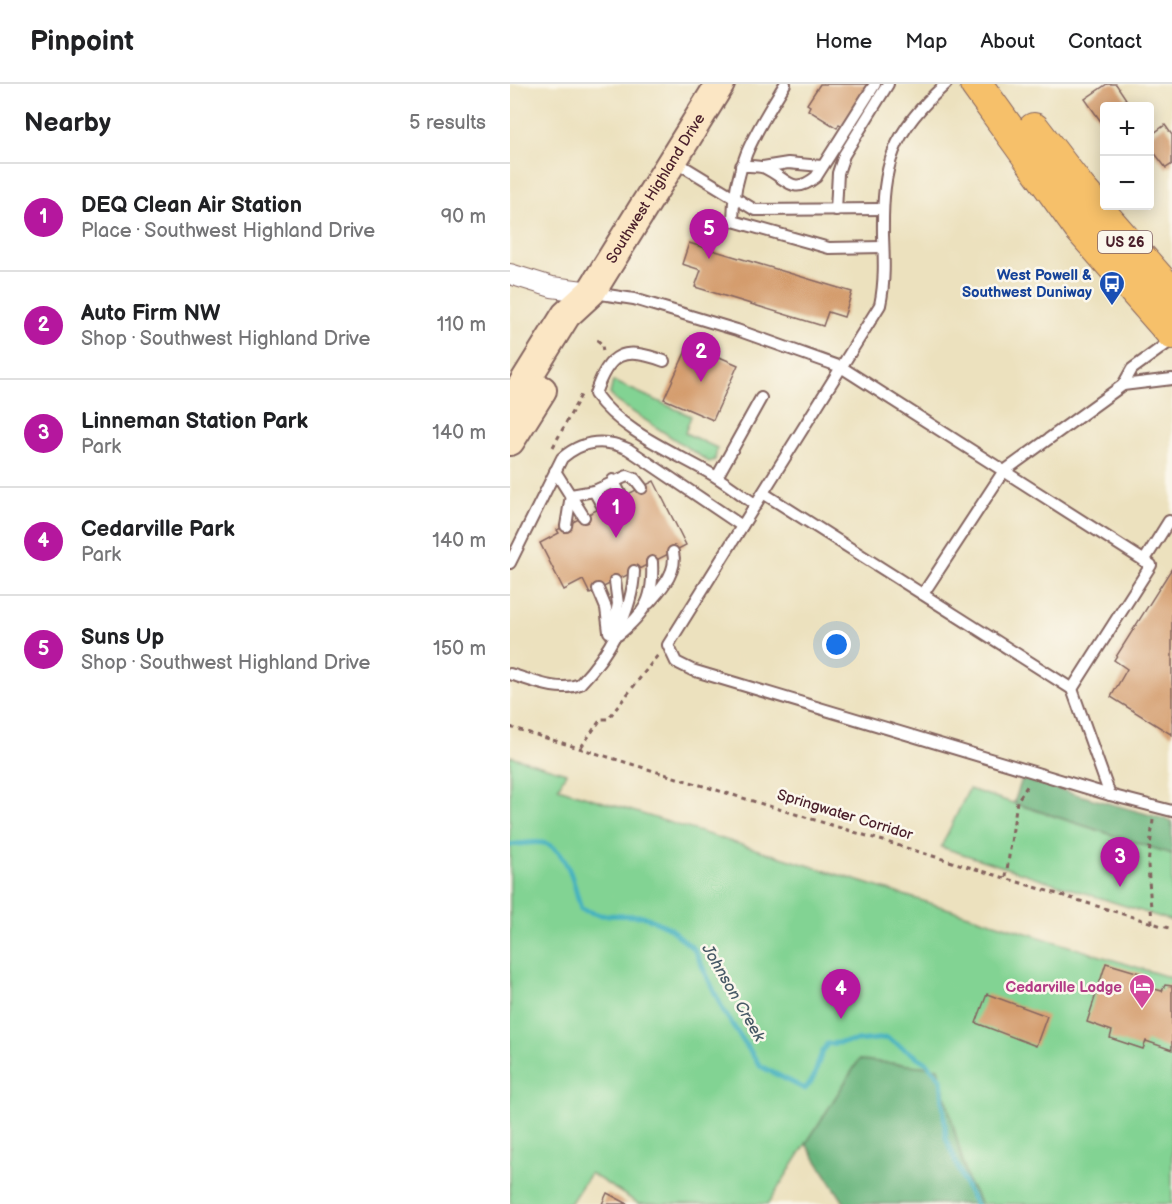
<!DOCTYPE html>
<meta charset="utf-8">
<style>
body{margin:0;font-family:"Balsamiq Sans",sans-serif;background:#f2f2f2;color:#202124}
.controls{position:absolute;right:18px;top:18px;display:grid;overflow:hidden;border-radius:6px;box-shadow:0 3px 15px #0003}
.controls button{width:54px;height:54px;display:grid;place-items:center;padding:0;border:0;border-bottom:2px solid #e0e0e0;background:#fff;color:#202124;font:30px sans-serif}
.you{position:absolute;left:327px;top:561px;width:21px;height:21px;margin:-15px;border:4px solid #fff;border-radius:50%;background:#1a73e8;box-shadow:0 0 0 9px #1a73e833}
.badge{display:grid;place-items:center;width:39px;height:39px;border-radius:50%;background:#b5179e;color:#fff;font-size:20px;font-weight:700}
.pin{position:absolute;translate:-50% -50px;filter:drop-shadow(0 2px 3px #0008)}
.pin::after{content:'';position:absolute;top:32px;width:21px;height:18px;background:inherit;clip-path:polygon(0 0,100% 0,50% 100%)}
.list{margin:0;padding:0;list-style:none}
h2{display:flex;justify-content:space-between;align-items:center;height:78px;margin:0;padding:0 24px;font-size:26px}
h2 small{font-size:20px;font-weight:400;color:#757577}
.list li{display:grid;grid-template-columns:39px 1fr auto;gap:18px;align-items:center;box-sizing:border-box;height:108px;padding:0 24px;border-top:2px solid #e0e0e0}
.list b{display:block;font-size:22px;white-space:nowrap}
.list p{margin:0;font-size:20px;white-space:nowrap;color:#757577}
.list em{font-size:20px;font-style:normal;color:#757577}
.map{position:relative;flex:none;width:662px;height:1120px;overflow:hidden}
header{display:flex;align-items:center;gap:36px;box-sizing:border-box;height:84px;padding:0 30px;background:#fff;border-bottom:2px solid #e0e0e0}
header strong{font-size:28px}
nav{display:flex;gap:33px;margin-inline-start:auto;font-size:21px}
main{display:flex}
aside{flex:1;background:#fff}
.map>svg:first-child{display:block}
.green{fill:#82d393;stroke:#66795f;stroke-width:1.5}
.forest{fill:#69b57d;stroke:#5a6a54;stroke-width:1.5}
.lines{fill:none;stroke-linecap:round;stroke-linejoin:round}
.stream{stroke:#43b1bf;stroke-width:5}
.building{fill:#d49c6d}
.service-casing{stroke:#83635e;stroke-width:14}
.minor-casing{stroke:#83635e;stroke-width:22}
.secondary-casing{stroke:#83635e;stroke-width:32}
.primary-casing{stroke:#83635e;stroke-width:34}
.path{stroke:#83635e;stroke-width:3;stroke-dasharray:4.5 4.5;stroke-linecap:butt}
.service{stroke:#fff;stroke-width:10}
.minor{stroke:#fff;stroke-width:20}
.secondary{stroke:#fbe6c4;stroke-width:28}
.primary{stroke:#f6c06b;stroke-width:32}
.labels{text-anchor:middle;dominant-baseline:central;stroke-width:5;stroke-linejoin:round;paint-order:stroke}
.shield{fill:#fbf7ec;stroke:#7f6065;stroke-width:1.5}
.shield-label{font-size:14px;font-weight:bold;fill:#4a1f2b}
.street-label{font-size:15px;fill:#4a1f2b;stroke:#fbf7ec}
.transit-label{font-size:15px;font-weight:bold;fill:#164399;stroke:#fbf7ec;text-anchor:end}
.hotel-label{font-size:15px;font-weight:bold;fill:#b23c85;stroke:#fbf7ec;text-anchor:end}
.water-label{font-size:16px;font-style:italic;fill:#475966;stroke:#fbf7ec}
</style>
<header>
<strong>Pinpoint</strong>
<nav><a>Home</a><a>Map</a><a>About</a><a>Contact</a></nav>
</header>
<main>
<aside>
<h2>Nearby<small>5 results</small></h2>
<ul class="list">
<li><span class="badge">1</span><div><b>DEQ Clean Air Station</b><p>Place · Southwest Highland Drive</p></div><em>90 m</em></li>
<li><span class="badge">2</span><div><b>Auto Firm NW</b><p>Shop · Southwest Highland Drive</p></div><em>110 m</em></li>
<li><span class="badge">3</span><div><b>Linneman Station Park</b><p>Park</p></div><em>140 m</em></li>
<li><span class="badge">4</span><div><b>Cedarville Park</b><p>Park</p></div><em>140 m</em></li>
<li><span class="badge">5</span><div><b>Suns Up</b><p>Shop · Southwest Highland Drive</p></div><em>150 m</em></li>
</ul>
</aside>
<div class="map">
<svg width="662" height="1120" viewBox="0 0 662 1120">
<rect width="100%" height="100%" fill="#fbf7ec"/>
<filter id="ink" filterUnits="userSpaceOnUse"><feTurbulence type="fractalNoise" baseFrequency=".0167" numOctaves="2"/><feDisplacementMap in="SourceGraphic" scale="12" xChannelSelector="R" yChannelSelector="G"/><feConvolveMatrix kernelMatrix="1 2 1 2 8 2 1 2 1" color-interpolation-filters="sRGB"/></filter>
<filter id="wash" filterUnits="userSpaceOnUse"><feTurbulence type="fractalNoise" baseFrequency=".008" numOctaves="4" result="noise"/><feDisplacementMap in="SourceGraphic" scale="24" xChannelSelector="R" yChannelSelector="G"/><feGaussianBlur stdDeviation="1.35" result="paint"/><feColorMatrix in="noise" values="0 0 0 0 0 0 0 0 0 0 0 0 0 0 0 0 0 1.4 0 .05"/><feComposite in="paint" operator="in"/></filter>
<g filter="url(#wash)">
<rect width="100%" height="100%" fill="#ece1be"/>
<g class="green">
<polygon points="103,297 181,332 175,349 207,364 205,376 199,378 106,317 100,310"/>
<polygon points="0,672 56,689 48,704 662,894 662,1120 471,1120 458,1098 428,984 349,976 258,1120 129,1120 80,1089 60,1120 0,1120"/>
<polygon points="459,705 662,770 662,837 431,763"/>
</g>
<g class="forest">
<polygon points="512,695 662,737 662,770 504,719"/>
<polygon points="349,976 428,984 458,1098 471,1120 335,1120 296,1060"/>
</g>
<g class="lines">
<path class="stream" d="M0,761c10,-1 28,-5 37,-1 22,8 28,45 34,65l19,6 43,1 25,11 26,22 30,63 36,54 45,23c15,-15 10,-28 22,-45l60,-6 40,25 14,16 5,59 21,51 9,15"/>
</g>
<g id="blocks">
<g class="building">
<polygon points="310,0 361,0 333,42 329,40 327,44 298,26 300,22 297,20"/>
<polygon points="597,0 606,0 616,15 611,18 614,22 594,22 594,42 575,15"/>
<polygon points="655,41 662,51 662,80 656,84 640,63 640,52"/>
<polygon points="179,159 342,208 334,233 318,228 313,242 185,203 191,186 172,180"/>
<polygon points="179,260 228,281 203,336 154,315"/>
<polygon points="144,397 176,461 80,510 73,496 54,506 30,459 49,449 47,446"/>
<polygon points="662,484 662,651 601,613 617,585 604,576"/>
<polygon points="596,879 633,890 630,901 652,907 655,901 662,902 662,966 636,957 633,965 600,954 602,947 577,938"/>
<polygon points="477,910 537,932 526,962 466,939"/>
<polygon points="97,1109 118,1120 92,1120"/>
</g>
</g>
</g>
<g filter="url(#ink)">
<use href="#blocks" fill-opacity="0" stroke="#83635e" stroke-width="1.5"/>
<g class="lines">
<defs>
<g id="service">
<path d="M275,0c-28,46 -52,81 -52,137l96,27 54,-1"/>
<path d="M436,0c-54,47 -64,81 -63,151 1,24 2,47 -3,70l-212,340 8,17 16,8 418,125 62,16"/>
<polyline points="163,76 245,126 373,125"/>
<path d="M231,82c8,0 17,-1 24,2 23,11 27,28 51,9l59,-93"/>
<polyline points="253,83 278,79 311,82"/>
<polyline points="326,126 328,89 334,71 378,0"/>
<polyline points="84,209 124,215 227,246 331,283 641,481 562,605 253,409"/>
<path d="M154,277c-40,-15 -55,-9 -69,33 27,38 79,58 118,81 15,9 29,20 43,30"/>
<polyline points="613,301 662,295"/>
<polyline points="45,387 74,433"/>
<polyline points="207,393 251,314"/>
<polyline points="103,396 112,413"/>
<polyline points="84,407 93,423"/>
<polyline points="56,442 61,411 84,407 117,392 125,395 132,404"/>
<polyline points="634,477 659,437"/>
<path d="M0,479l52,-105c21,-18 42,-20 66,-9l114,77"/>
<polyline points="88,505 96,524 99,548"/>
<polyline points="413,510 493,388 613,301 622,285 662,256"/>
<path d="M139,519c12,-14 29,-31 24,-51"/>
<polyline points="102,548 108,520 105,497"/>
<path d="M108,551c28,-23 36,-36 34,-73"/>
<path d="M0,590c21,6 49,19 70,10 28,-29 53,-72 54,-113"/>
<polyline points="562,605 600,711"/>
</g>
<polyline id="minor" points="0,190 42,203 81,208"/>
<g id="secondary">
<path id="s1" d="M0,321l56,-90 25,-23 129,-208"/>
<polyline points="0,357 32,306"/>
</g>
<g id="primary">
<polyline points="466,0 569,143 662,249"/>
<polyline points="524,45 570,105 662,210"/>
</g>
</defs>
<use href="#service" class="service-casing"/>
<use href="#minor" class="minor-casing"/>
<use href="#secondary" class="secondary-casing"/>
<use href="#primary" class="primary-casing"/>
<g class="path">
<polyline points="87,256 92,260 93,268"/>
<polyline points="43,363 71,311"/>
<polyline points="0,643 662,845"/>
<polyline points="71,663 91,635 98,635 148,571"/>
<polyline points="496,793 507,717 518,701"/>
<polyline points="642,839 638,781 643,736"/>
</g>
<use href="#service" class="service"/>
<use href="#minor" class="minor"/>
<use href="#secondary" class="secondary"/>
<use href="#primary" class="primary"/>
</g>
</g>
<defs>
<symbol id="bus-pin" viewBox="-11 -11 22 30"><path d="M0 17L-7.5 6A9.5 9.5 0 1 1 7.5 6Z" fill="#1a4fb4" stroke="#fbf7ec"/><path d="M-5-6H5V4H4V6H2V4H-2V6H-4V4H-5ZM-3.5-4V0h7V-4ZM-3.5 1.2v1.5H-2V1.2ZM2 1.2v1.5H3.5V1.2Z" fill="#fff"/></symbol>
<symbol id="hotel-pin" viewBox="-11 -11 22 30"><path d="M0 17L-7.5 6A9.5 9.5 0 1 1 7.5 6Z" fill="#d1479c" stroke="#fbf7ec"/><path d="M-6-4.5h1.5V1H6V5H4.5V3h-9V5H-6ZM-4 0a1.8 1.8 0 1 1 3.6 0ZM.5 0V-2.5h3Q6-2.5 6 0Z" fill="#fff"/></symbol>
</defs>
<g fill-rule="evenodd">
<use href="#bus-pin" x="587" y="185" width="30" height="40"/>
<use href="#hotel-pin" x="617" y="888" width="30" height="40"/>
</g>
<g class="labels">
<rect class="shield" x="588" y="147" width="54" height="22" rx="4.5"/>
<g class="shield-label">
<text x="615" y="158">US 26</text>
</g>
<g class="street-label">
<text stroke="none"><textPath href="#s1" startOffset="262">Southwest Highland Drive</textPath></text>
<text transform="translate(335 731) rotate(17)">Springwater Corridor</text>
</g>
<g class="transit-label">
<text x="582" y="191">West Powell &amp;<tspan x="582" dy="17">Southwest Duniway</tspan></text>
</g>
<g class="hotel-label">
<text x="612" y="903">Cedarville Lodge</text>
</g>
<g class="water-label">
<text transform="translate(223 909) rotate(60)">Johnson Creek</text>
</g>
</g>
</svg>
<div class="controls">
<button>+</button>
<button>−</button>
</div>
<div class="you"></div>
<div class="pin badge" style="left:106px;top:454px">1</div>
<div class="pin badge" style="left:191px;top:298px">2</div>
<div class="pin badge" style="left:610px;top:803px">3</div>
<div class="pin badge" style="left:331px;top:935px">4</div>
<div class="pin badge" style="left:199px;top:175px">5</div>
</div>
</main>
